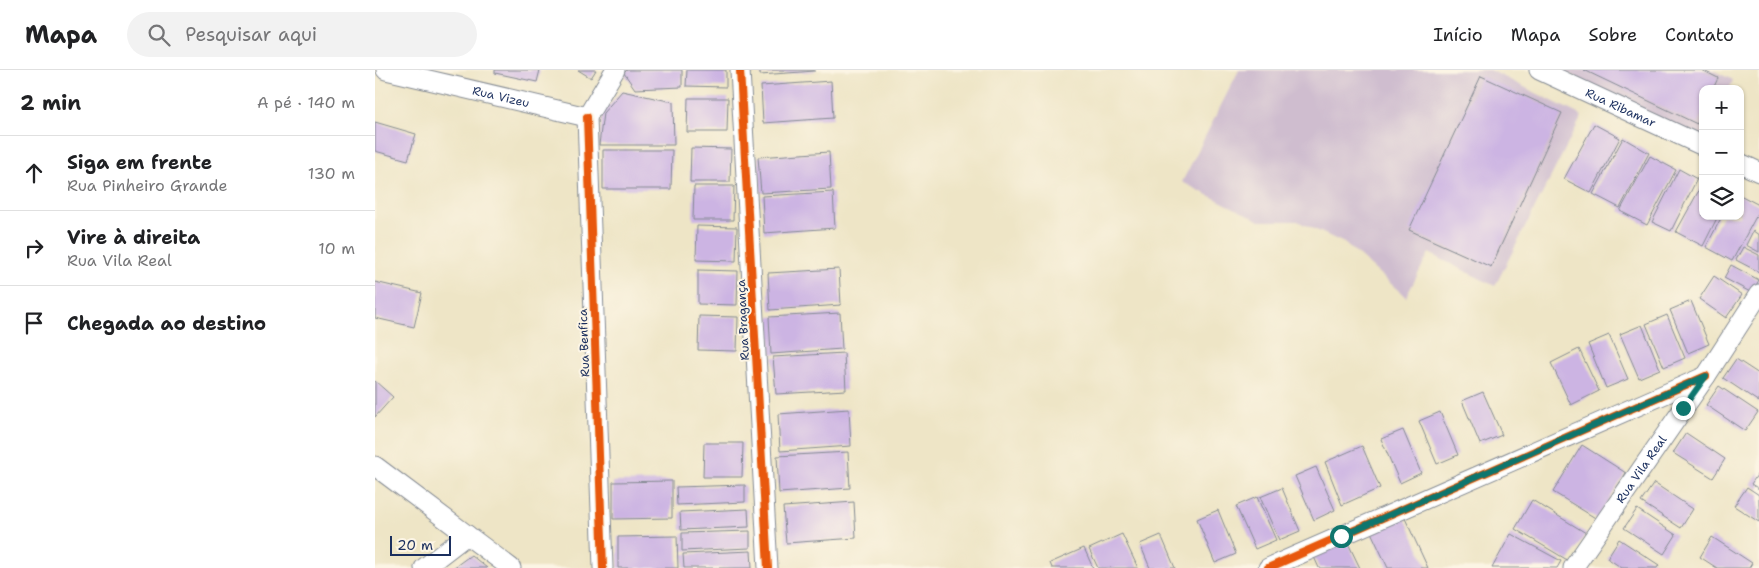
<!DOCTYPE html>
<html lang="pt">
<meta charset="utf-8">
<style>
body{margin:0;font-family:"Shantell Sans",sans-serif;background:#f2f2f2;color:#202124}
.controls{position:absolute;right:15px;top:15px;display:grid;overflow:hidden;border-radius:10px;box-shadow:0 1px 4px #0004}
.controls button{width:45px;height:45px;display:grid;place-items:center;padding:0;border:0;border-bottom:1px solid #e0e0e0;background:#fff;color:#202124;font:25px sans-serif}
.scale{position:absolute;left:15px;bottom:12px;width:61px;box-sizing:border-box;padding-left:5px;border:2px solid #1b2f5e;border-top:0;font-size:14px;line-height:18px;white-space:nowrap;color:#1b2f5e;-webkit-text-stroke:4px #fcf5e5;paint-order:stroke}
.stop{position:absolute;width:15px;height:15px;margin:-11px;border:4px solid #0f766e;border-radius:50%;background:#fff}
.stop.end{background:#0f766e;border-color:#fff;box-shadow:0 1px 5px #0008}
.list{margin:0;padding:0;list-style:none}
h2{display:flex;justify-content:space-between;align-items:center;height:65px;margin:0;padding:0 20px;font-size:21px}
h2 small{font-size:16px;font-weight:400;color:#757577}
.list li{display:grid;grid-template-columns:32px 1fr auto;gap:15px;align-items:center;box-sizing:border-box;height:75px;padding:0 20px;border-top:1px solid #e0e0e0}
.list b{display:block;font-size:19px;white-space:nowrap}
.list p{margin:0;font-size:16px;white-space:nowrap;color:#757577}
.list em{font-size:16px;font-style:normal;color:#757577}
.icon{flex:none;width:28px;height:28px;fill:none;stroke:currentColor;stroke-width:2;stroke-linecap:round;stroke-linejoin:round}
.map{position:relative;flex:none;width:1384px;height:498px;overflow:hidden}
header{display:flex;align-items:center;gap:30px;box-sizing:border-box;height:70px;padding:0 25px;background:#fff;border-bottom:1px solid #e0e0e0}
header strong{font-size:24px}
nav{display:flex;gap:28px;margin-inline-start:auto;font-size:18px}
.search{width:350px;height:45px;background:#f2f2f2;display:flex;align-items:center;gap:12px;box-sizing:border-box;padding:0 18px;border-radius:28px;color:#757577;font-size:19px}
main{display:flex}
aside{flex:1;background:#fff}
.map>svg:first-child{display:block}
.industrial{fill:#cfbdcf}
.building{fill:#ccb4e3}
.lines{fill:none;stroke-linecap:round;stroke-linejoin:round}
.minor-casing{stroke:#848a92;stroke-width:21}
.minor{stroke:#fff;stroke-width:19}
.cycleway-casing{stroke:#fcf5e5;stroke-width:11}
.cycleway{stroke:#e8590c;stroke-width:8}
.route{stroke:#0f766e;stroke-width:6}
.labels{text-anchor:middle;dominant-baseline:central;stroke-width:4;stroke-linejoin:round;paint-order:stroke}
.street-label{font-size:12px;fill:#1b2f5e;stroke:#fcf5e5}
</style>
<header>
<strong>Mapa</strong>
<div class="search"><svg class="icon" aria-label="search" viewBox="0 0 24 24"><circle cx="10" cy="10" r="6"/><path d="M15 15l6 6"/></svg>Pesquisar aqui</div>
<nav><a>Início</a><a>Mapa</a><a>Sobre</a><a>Contato</a></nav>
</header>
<main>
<aside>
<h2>2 min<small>A pé · 140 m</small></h2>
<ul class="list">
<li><svg class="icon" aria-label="ahead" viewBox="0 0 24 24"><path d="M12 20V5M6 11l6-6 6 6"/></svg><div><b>Siga em frente</b><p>Rua Pinheiro Grande</p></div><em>130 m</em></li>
<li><svg class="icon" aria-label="right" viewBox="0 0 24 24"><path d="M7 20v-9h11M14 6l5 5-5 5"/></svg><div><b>Vire à direita</b><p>Rua Vila Real</p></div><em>10 m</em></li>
<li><svg class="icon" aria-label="arrive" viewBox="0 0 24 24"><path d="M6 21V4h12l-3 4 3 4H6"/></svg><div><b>Chegada ao destino</b></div></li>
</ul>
</aside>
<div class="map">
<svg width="1384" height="498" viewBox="0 0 1384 498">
<rect width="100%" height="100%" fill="#fcf5e5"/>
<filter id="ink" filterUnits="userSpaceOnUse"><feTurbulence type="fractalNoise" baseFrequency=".02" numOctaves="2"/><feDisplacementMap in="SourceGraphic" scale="10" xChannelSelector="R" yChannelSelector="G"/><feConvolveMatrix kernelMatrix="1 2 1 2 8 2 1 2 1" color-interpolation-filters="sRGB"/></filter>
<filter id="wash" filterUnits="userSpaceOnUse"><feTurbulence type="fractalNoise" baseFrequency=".0096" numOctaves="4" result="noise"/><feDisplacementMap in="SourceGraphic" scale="20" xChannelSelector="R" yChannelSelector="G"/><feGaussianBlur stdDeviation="1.12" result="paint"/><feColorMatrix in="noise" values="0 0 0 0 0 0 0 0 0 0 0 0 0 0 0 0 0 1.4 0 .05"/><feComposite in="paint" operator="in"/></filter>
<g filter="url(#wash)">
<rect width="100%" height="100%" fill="#eee5c6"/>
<g class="industrial">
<polygon points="864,0 1115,0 1207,46 1120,216 1054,183 1031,227 969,173 922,151 885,151 807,112"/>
<polygon points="1187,0 1337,0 1358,10 1354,19 1328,19 1328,75 1326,78"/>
</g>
<g id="blocks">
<g class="building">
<polygon points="120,0 165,0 162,12 120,3"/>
<polygon points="203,0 221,0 216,8"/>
<polygon points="252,0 307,0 307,17 260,19 249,3"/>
<polygon points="312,0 351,0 351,17 311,16"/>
<polygon points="385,0 440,0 440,1 385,5"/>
<polygon points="1209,0 1327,0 1343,8 1338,19 1328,19 1328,42 1322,54"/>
<polygon points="1106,6 1187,43 1116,197 1034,160"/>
<polygon points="456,11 458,48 388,53 386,16"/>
<polygon points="247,21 298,32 299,75 224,75 228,43"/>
<polygon points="313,28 353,28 352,62 312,62"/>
<polygon points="0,52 41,64 33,90 0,81"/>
<polygon points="1219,54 1245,68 1216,123 1189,109"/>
<polygon points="1248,68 1274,83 1245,138 1218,124"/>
<polygon points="316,78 356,79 355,112 315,112"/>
<polygon points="228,80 297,80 296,119 228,119"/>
<polygon points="454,82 456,119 386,123 383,87"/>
<polygon points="1275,86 1301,100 1272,155 1245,141"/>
<polygon points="1304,99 1322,109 1296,161 1277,152"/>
<polygon points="1328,113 1328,146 1343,146 1328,176 1301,162"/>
<polygon points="319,116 359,116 358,150 318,150"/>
<polygon points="458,122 460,158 389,163 387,126"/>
<polygon points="1365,125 1384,135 1384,141 1357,191 1331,177 1347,146 1365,146"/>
<polygon points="322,156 362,157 361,191 321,190"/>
<polygon points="1378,161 1384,165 1384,182 1371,175"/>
<polygon points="1368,177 1384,185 1384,202 1361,190"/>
<polygon points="1356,195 1384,210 1377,223 1349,208"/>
<polygon points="464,199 466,235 395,240 393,203"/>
<polygon points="323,200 363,201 362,235 323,234"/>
<polygon points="1339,206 1367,225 1351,248 1324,229"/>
<polygon points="0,212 47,223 39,257 0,248"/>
<polygon points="1316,231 1334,274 1313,283 1295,240"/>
<polygon points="465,243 467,279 396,284 394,247"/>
<polygon points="1292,245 1310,288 1289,297 1271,254"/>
<polygon points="324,246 363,247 362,281 323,280"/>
<polygon points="1267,255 1285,299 1264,308 1245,264"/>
<polygon points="1234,265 1253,309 1231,318 1213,274"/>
<polygon points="1204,279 1224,321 1196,335 1176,293"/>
<polygon points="469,283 471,320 401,324 398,287"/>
<polygon points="1361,289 1384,304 1384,332 1348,308"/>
<polygon points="0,311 18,327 0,347"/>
<polygon points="1344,316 1383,342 1370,361 1331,335"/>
<polygon points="1108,322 1127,365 1105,374 1087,331"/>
<polygon points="474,339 476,376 405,381 403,344"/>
<polygon points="1065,342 1083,385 1062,394 1044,351"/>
<polygon points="1028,360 1046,403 1025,413 1006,369"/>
<polygon points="1311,363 1350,389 1338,408 1298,383"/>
<polygon points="329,373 368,373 367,407 328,407"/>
<polygon points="1207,375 1251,403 1222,449 1178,422"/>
<polygon points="987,376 1005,418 967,435 950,392"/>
<polygon points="473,382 475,418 404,423 402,386"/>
<polygon points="941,397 960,440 939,450 920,406"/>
<polygon points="1384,402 1384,419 1376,414"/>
<polygon points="297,411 297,448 238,449 238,412"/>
<polygon points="1279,413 1318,439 1306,458 1266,432"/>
<polygon points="370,415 370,432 302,435 301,417"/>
<polygon points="1372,417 1384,425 1384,452 1359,436"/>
<polygon points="907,418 925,461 904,470 885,427"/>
<polygon points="882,427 901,470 880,479 861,436"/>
<polygon points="1157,430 1211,463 1194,491 1140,459"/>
<polygon points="479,432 481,468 411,473 408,437"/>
<polygon points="373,439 374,457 306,460 305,442"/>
<polygon points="1262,439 1301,465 1289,484 1249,458"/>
<polygon points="843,440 861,484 840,493 822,449"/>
<polygon points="1028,444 1053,498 1013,498 995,460"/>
<polygon points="375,461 375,478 307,481 307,463"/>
<polygon points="747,464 763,498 723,498 714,479"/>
<polygon points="1136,464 1186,491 1182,498 1117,498"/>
<polygon points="786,465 800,498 775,498 765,474"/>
<polygon points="302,466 303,498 243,498 243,467"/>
<polygon points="1337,467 1377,493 1374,498 1342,498 1325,487"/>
<polygon points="1244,469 1284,495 1282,498 1247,498 1232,488"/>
<polygon points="972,471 985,498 944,498 939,487"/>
<polygon points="709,478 718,498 677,498 675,493"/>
<polygon points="376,481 377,498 309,498 308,484"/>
<polygon points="96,485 112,498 78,498"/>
</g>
</g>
</g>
<g filter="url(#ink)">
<use href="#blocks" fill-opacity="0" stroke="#848a92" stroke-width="1"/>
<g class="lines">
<defs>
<g id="minor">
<path id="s1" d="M11,0l201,47"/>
<polyline points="365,0 393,498"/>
<path id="s2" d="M1164,0l164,76"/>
<polyline points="212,47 228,498"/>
<polyline points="212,47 240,0"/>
<polyline points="1365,93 1384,102"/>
<polyline points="0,396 136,498"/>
<polyline points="49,498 92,465"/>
<polyline points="893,498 1331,306"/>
<path id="s3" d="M1198,498l133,-192 53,-82"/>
</g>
</defs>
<use href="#minor" class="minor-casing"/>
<use href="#minor" class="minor"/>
<defs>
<g id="cycleway">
<polyline points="365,0 393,498"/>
<polyline points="212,47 228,498"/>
<polyline points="893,498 1331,306"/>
</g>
</defs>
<use href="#cycleway" class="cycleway-casing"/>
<use href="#cycleway" class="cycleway"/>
</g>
</g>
<g class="lines" filter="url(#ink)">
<polyline class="route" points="966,466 1331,306 1308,338"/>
</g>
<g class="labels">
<g class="street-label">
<text stroke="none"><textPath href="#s1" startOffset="118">Rua Vizeu</textPath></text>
<text stroke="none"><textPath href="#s2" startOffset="90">Rua Ribamar</textPath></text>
<text transform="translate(368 250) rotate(-93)">Rua Bragança</text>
<text transform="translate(209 273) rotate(-92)">Rua Benfica</text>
<text stroke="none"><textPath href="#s3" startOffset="120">Rua Vila Real</textPath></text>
</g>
</g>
</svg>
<div class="controls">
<button>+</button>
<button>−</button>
<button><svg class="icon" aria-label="layers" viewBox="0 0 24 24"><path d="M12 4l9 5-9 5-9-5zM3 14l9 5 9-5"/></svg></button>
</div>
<div class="scale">20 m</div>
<div class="stop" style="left:966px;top:466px"></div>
<div class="stop end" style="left:1308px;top:338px"></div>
</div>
</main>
